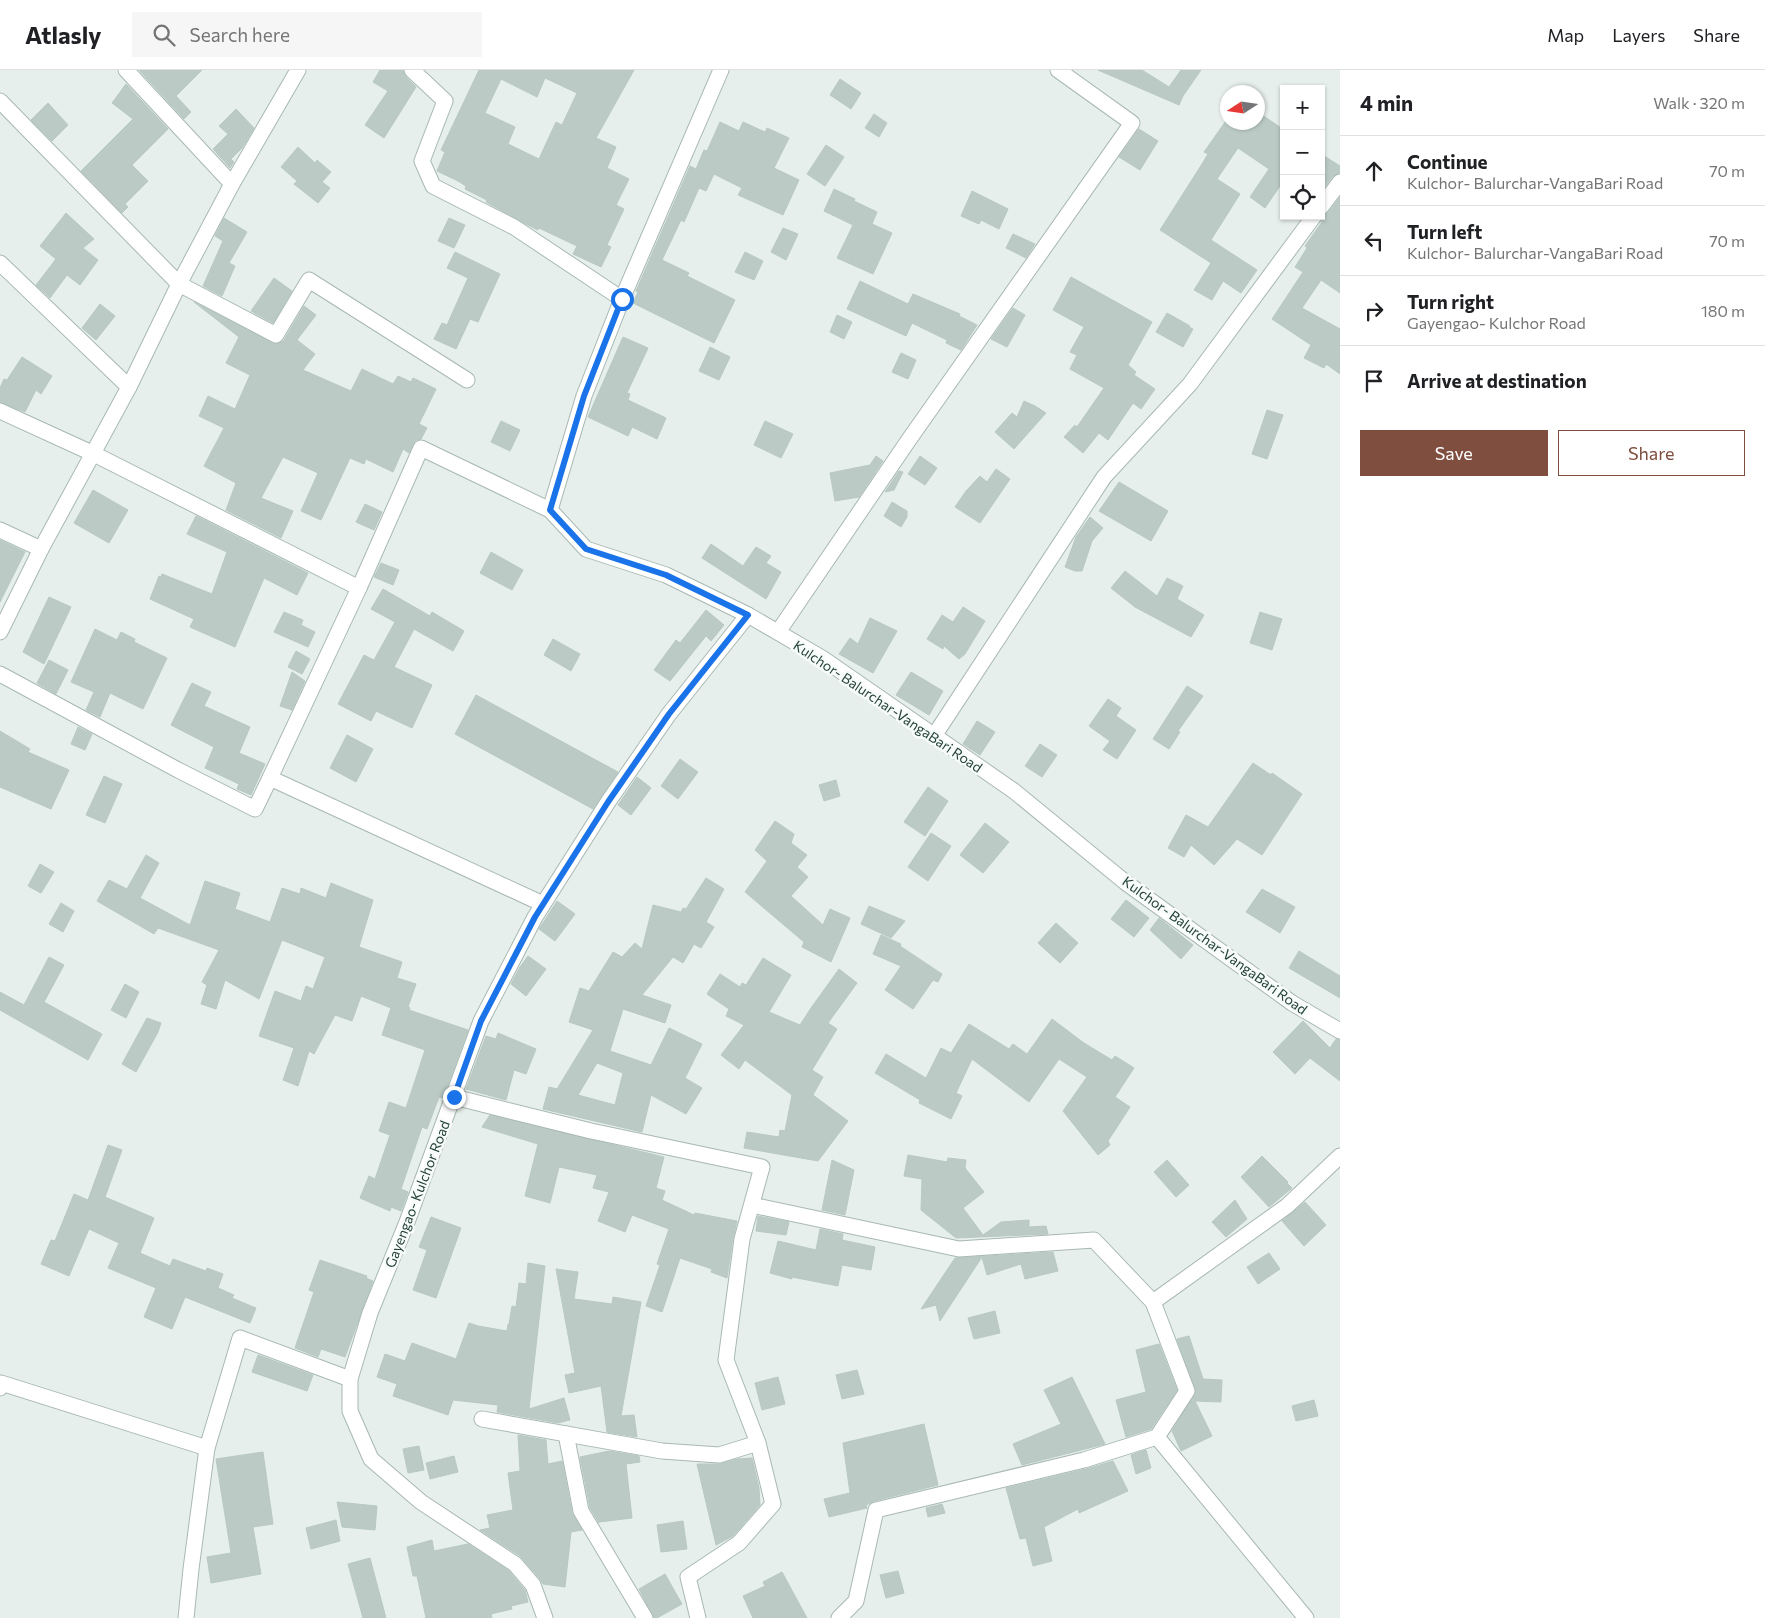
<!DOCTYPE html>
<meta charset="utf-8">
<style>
body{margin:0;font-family:Commissioner,sans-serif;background:#f6f6f6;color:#202124}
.controls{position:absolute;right:15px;top:15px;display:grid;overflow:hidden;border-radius:0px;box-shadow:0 1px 4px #0004}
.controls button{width:45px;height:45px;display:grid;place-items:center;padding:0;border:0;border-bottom:1px solid #e0e0e0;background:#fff;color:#202124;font:25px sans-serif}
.compass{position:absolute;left:1220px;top:15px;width:45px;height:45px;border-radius:50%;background:#fff;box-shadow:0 1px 4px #0004;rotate:258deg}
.stop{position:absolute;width:15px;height:15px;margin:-11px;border:4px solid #1a73e8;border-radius:50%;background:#fff}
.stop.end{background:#1a73e8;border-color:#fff;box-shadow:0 1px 5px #0008}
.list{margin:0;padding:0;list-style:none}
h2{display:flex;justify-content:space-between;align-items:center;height:65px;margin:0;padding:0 20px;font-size:21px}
h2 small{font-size:16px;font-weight:400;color:#757577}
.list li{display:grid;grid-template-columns:32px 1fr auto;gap:15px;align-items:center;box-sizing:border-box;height:70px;padding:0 20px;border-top:1px solid #e0e0e0}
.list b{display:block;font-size:19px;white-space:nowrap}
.list p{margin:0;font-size:16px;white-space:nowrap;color:#757577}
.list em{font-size:16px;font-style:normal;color:#757577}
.actions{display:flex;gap:10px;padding:15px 20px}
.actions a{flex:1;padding:11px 0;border:1px solid #7f4e3f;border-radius:0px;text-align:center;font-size:18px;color:#7f4e3f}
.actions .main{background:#7f4e3f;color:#fff}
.icon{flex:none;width:28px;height:28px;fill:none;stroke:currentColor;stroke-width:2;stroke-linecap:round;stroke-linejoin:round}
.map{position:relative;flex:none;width:1340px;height:1548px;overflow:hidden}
header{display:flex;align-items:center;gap:30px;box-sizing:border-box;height:70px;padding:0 25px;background:#fff;border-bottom:1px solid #e0e0e0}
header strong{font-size:24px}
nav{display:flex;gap:28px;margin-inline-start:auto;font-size:18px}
.search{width:350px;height:45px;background:#f6f6f6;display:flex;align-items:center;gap:12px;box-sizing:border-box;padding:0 18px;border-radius:0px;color:#757577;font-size:19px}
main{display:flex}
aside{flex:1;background:#fff}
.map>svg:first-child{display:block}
.building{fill:#bbcac4;stroke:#b8c9c2;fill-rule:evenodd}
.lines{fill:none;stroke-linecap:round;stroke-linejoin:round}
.street-casing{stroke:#a8b8b2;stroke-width:17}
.street{stroke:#fff;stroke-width:15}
.route{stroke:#1a73e8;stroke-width:6}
.labels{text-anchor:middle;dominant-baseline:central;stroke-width:5;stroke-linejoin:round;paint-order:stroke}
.street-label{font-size:14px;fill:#24423a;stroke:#f7fbf9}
</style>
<header>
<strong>Atlasly</strong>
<div class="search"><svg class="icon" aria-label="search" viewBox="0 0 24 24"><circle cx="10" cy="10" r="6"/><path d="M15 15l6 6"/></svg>Search here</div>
<nav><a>Map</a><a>Layers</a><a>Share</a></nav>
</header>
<main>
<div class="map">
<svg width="1340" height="1548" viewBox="0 0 1340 1548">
<rect width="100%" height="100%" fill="#e6efeb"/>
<g class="building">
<polygon points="139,0 202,0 176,26 191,42 184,49"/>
<polygon points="380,0 403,0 406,7 416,17 384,68 365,55 388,21 373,12"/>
<path d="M479,0h155l-38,68 20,9 -9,21 22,11 -13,26 8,4 -17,36 4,2 -10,20 -28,-13 4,-8 -38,-18 -1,2 -12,-6 -40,-22 1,-2 -22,-11 1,-3 -8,-5 -21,-10 8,-19 -4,-2zM545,8l32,15 -15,32 -6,-3 -17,37 -31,-15 7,-17 -30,-14 16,-34 36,18z"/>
<polygon points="1098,0 1142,0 1169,17 1181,0 1201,0 1183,26 1179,35"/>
<polygon points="840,9 861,23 851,39 830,25"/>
<polygon points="126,14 168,59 132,95 148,111 125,134 128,137 122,143 81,101 133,49 112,33"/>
<polygon points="48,33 68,55 52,71 31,50"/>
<polygon points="236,39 254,58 242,78 231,89 234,92 230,98 213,79 228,64 219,56"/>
<polygon points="1258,42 1284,60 1284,110 1265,138 1250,127 1269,99 1238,78 1217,109 1240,124 1211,170 1257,200 1241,223 1223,211 1212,230 1194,220 1211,193 1160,160 1202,94 1208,84 1204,82 1228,48 1228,52 1258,52"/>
<polygon points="874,44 887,53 879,67 865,58"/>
<polygon points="720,52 739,61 743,52 765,62 767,58 789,68 774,98 799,110 783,145 738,125 742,118 714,104 706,121 699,118 684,152 681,150 662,190 689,203 687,206 735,230 714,273 633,233 638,222 636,221 690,96 696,99 704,80 707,81"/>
<polygon points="1139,59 1158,71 1140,100 1119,87"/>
<polygon points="826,75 844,87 825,116 807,104"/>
<polygon points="298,77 315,93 317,90 331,102 322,112 330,118 318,133 294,114 297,111 281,97"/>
<polygon points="1321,84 1340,96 1340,103 1333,106 1321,121"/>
<polygon points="834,119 855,129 854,131 877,142 872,154 892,163 873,204 837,188 853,155 824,141"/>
<polygon points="972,121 1008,139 999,159 981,150 979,154 961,146"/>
<polygon points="1340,127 1340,223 1321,210 1302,238 1340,259 1340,304 1326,294 1324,298 1304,288 1311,275 1272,249 1303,202 1295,197 1307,178 1305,176 1322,152 1323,146 1328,143"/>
<polygon points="66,143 94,169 83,178 98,190 80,215 67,205 50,228 36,215 56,189 40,176"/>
<polygon points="224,148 247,162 229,193 235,196 222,226 203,216 223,171 215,166"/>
<polygon points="449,148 465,155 454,178 438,171"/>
<polygon points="783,158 798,164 786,190 771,182"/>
<polygon points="1013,164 1035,174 1026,188 1006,178"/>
<polygon points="455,182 500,204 478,252 470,249 456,279 434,269 442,253 447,255 468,208 447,198"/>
<polygon points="745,182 763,191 754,210 735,202"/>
<polygon points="1071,207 1152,252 1128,295 1136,302 1134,305 1155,319 1141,339 1133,333 1108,370 1099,363 1083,383 1064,367 1075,355 1077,357 1104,318 1070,299 1077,285 1070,282 1084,257 1053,240"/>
<polygon points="274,208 292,221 273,253 251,241"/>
<polygon points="860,211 908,234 913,224 960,244 959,246 977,255 961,280 946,273 947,270 912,253 906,266 847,239"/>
<polygon points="194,232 276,274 280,273 284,270 304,236 316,245 297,270 315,284 303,300 351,321 362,299 393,314 398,306 411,312 413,308 436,319 419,354 427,358 421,369 416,370 413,374 409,383 403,379 393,402 366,389 364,394 350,388 321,450 301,441 318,403 283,387 261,428 293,441 281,468 226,440 236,413 204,396 224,358 199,346 208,326 235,339 250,305 226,293 239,267"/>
<polygon points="100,234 115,246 96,270 82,258"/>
<polygon points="1013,238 1025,245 1007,277 991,269"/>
<polygon points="1167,243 1190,256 1189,257 1193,259 1183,277 1156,262"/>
<polygon points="837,245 852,252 844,269 830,262"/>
<polygon points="623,267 648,278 627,323 630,324 628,330 666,348 657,369 632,357 628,366 588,347"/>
<polygon points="710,277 730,287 719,310 699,301"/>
<polygon points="901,283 916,290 908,309 892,302"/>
<polygon points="22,287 52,306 41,324 36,320 25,342 0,332 0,318 4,309 7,310"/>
<polygon points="1024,331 1035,336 1046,343 1014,379 995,362 1012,343 1017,347"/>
<polygon points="1267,340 1283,345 1267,389 1252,384"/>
<polygon points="501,351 520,360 510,381 491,372"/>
<polygon points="765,351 793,364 781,388 754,375"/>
<polygon points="876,386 883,391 859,427 835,431 830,403 870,395"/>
<polygon points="920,386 937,398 925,415 908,404"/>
<polygon points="996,399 1010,409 980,453 955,437 966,421 980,406 987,412"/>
<polygon points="899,401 903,402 894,420 885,422"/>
<polygon points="1119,412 1168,441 1151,471 1099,441"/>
<polygon points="93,420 128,440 109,473 74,453"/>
<polygon points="892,432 907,441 907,447 901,457 884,446"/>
<polygon points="365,434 382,442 374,460 356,452"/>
<polygon points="196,446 308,503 297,525 264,508 235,577 190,557 194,549 150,529 159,506 161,507 162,504 212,524 227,482 187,464"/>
<polygon points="1090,447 1103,458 1092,471 1082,501 1075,501 1065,497 1076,467"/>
<polygon points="0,470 25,482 0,532"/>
<polygon points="711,474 743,496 756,477 771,486 766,493 781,502 766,529 702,488"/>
<polygon points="491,482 523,500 512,520 480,503"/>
<polygon points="381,493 399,500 393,515 374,507"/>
<polygon points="1125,501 1157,526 1167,508 1183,516 1177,529 1204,545 1191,567 1135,537 1111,518"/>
<polygon points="383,519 430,546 432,542 464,561 453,581 414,559 394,597 432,615 412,658 376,641 371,651 338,634 364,585 374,590 395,552 371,539"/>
<polygon points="49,527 71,537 44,594 23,582"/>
<polygon points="963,537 985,551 965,584 959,589 944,576 943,579 927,569 942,545 953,552"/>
<polygon points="706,540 724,555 711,571 706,566 670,611 654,600 676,570 680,573"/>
<polygon points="284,542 303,550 301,555 315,562 308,577 274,562"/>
<polygon points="1260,542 1282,549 1272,580 1250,573"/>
<polygon points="870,548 897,561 873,603 839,584 850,568 858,574"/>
<polygon points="95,559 117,570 121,562 135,569 134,572 167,588 143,639 110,623 100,647 86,640 94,622 71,612"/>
<polygon points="553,569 580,584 571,601 544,585"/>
<polygon points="296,581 310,589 302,604 288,597"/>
<polygon points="49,590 68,600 56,624 37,613"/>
<polygon points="292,602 305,611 292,640 280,636"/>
<polygon points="911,602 943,621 929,645 896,625"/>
<polygon points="192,613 211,622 204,636 250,657 239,683 265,694 251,725 237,719 239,714 205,698 214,677 171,655"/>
<polygon points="1187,616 1203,626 1178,661 1180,662 1169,679 1153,669"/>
<polygon points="476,625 618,702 593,739 455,664"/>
<polygon points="1108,629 1121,638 1116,646 1136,660 1117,689 1103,680 1110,671 1089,656"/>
<polygon points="977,651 995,662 980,685 963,674"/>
<polygon points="78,657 92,664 85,680 71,674"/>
<polygon points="0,661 30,679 28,682 69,700 51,739 0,717"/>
<polygon points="347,665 373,679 356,712 330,698"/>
<polygon points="1040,674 1057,685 1042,707 1025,696"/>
<polygon points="680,689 698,702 678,729 661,716"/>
<polygon points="1253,693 1271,705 1272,703 1302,724 1262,785 1237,769 1214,795 1191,775 1184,787 1168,778 1186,745 1208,757"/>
<polygon points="104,706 122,714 105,753 86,745"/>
<polygon points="637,707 651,718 631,745 618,735"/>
<polygon points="836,710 840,726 824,731 819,715"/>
<polygon points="928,717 948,731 925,766 904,752"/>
<polygon points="775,751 794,764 791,773 807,785 797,797 808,807 791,826 823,855 830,839 850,848 831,892 802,877 804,872 745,822 767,791 755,780"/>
<polygon points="985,753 1009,772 983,803 960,785"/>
<polygon points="931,763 951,776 928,811 908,797"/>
<polygon points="146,785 159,793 140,828 190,855 205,811 240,823 235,839 270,852 282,818 300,824 301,818 326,828 331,813 373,830 359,877 402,892 397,908 416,914 408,937 410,938 409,940 468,960 443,1028 439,1027 427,1059 422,1057 401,1119 408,1122 401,1141 391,1137 390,1141 360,1128 369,1106 375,1109 390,1065 379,1061 389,1032 406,1038 425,980 382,965 391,938 361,926 352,951 335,945 314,984 309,981 298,1016 283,1010 294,978 259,966 275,921 301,931 306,916 313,919 325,887 282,870 259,929 225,910 216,939 201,934 207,915 202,912 219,880 158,858 154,864 97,831 109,810 127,819"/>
<polygon points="40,794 54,802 41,823 28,816"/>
<path d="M706,808l18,11 -18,33 8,5 -13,21 -7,-4 -11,19 -10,-6 -31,38 29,10 -6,18 -42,-14 -13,42 41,14 18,-37 33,16 -17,34 17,10 -16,26 -35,-19 -9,37 -99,-23 6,-22 8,2 36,-59 -24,-8 11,-34 9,3 24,-39 9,5 13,-14 7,6 11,-44 28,7 2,-4 3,1zM597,993l26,10 -8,32 -37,-10z"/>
<polygon points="1262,819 1295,837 1280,863 1246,842"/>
<polygon points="1126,830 1149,848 1134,867 1111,849"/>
<polygon points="557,831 575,844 555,871 539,859"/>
<polygon points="61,833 74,841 63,862 49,854"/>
<polygon points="869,836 905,851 891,868 861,854"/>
<polygon points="1159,848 1193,875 1181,889 1150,860"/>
<polygon points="1056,853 1078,873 1060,893 1038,873"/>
<polygon points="881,865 901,874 900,876 942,904 938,912 933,910 913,939 885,920 901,896 873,884"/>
<polygon points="1299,881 1340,906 1340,928 1289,898"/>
<polygon points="528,886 546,899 526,926 511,914 520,897"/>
<polygon points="49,887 64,895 44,932 102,964 88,990 0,940 0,922 24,935"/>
<polygon points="763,888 791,905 769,942 800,955 811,938 839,899 857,913 828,953 837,959 812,1000 823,1007 813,1025 848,1051 818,1091 744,1078 747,1062 779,1067 780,1060 785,1061 792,1025 745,990 739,999 721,985 744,955 726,946 729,939 707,924 720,904 740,917 742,913 746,915"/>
<polygon points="125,914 139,922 126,948 111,940"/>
<polygon points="147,948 161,953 158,962 136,1002 122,994"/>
<polygon points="1052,949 1084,973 1112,990 1115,986 1134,998 1115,1027 1130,1037 1108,1071 1110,1075 1098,1085 1063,1041 1087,1007 1059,989 1029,1032 972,989 956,1023 962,1026 951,1049 919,1033 920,1030 875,1003 886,984 926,1008 941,978 951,983 969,954 1009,979 1013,974 1027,984"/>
<polygon points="1303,951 1330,978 1336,969 1340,970 1340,1011 1310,988 1295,1004 1273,982"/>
<polygon points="498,963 536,979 526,1004 514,1000 506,1030 466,1019 486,966 496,969"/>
<polygon points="490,1045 664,1087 656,1118 665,1121 662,1130 694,1145 695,1143 737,1151 733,1168 727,1208 711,1202 712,1199 680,1188 662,1242 646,1236 660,1195 657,1194 669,1159 632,1145 625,1162 598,1151 609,1122 593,1118 597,1105 559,1097 550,1133 525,1126 538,1074 482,1057"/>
<polygon points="108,1075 122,1080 105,1127 154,1148 140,1183 170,1196 173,1189 206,1201 207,1198 223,1204 218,1218 234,1225 232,1228 256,1238 250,1253 185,1227 172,1259 144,1247 156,1218 108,1198 119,1173 89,1159 69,1206 41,1194 51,1170 55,1171 74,1124 88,1130"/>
<polygon points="908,1085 947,1092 948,1088 966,1090 965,1098 984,1122 963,1138 983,1165 1001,1152 1029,1150 1029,1157 1046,1156 1048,1164 956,1168 921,1140 922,1109 904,1106"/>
<polygon points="1262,1086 1288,1112 1287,1113 1292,1118 1269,1137 1241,1107"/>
<polygon points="832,1090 854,1100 845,1145 822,1140"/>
<polygon points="1167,1090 1189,1115 1176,1127 1154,1102"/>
<polygon points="1235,1130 1247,1149 1226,1167 1212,1152"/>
<polygon points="1305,1132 1326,1155 1304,1176 1282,1151"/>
<polygon points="758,1146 789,1152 786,1165 756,1161"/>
<polygon points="431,1147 461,1158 436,1228 413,1220 427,1180 419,1177"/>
<polygon points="820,1159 843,1164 842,1170 875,1177 871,1200 842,1195 838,1216 792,1207 792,1209 770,1203 778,1171 816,1180"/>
<polygon points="1053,1182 1058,1201 1025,1209 1021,1194 987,1205 982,1187 940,1251 936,1235 921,1239 955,1188"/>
<polygon points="1269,1183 1280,1199 1258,1214 1247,1197"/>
<polygon points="320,1190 367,1206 366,1208 373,1211 345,1287 321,1279 318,1287 295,1278 314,1222 309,1220"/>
<polygon points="528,1193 545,1196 529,1339 564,1328 570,1350 558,1353 497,1342 498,1335 453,1330 448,1345 393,1326 397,1314 377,1307 385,1284 405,1291 412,1273 456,1289 469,1253 478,1256 507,1261 508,1254 509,1254 512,1236 516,1237 519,1213 526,1214"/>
<polygon points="556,1199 578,1202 574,1229 612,1234 613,1227 641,1232 621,1346 634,1345 637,1367 607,1362 601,1316 569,1323 565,1305 575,1303"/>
<polygon points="995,1241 1000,1263 974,1269 968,1248"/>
<polygon points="1189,1266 1203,1309 1222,1310 1221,1332 1195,1331 1212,1366 1181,1381 1172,1361 1196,1322 1177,1269"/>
<polygon points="1159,1274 1177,1320 1151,1359 1126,1367 1116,1330 1146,1322 1136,1280"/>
<polygon points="258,1285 313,1305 307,1321 252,1302"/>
<polygon points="857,1300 864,1324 842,1329 836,1305"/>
<polygon points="778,1307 785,1334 762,1340 755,1313"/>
<polygon points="1072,1307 1105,1374 1022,1395 1013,1374 1061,1354 1044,1320"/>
<polygon points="1314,1330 1318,1346 1296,1351 1292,1336"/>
<polygon points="924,1354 938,1415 874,1431 866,1435 867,1438 829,1447 824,1429 850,1423 843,1373"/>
<polygon points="518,1365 546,1370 548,1394 562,1391 572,1443 582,1460 571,1462 565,1517 543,1514 540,1509 520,1486 480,1460 490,1458 487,1445 513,1440 508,1403 520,1401"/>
<polygon points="419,1376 424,1400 408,1403 403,1379"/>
<polygon points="1146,1380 1151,1398 1136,1404 1131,1385"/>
<polygon points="609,1381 639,1386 640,1392 626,1394 632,1448 599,1452 599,1453 590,1438 580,1387"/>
<polygon points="263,1382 273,1454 253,1457 261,1504 211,1513 207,1487 231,1483 216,1389"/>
<polygon points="454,1386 458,1402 430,1409 426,1393"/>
<polygon points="752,1388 759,1418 760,1435 733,1466 716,1475 697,1394 719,1394 737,1389"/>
<polygon points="1113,1391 1128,1421 1079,1443 1078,1439 1044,1457 1052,1491 1033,1496 1026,1468 1020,1469 1006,1418 1086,1399"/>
<polygon points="337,1432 377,1436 375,1460 342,1457"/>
<polygon points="942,1434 945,1443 928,1447 926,1438"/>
<polygon points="336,1450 340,1471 311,1479 306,1458"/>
<polygon points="683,1451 687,1479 661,1482 657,1455"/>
<polygon points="432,1470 434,1481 468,1474 509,1501 525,1520 528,1532 511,1536 512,1539 491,1544 492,1548 426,1548 417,1506 413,1506 407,1477"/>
<polygon points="370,1488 386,1548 363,1548 348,1494"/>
<polygon points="898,1501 904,1523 886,1528 880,1505"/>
<polygon points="782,1502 807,1548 753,1548 743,1526 765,1516 763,1512"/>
<polygon points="665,1504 682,1534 657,1548 654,1548 639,1519"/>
</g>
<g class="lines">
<defs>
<g id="street">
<polyline points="126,0 232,114"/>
<polyline points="412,0 445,31 422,91 433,116 514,157 622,229 584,326 550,440 586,479 666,505 748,545 822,588 1014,721 1125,812 1292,933 1340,961"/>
<polyline points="0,31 179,214 276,265 309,210 467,310"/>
<polyline points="1321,137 1340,112"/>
<polyline points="0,193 129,317"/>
<polyline points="622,229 721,0"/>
<polyline points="0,341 94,384 359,518 421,378 550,440"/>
<polyline points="0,460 41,479"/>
<polyline points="359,518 270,708 543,834"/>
<polyline points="0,562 41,479 129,317 179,214 232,114 298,0"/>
<polyline points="778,562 908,371 1132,53 1058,0"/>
<polyline points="0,604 178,700 255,739 270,708"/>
<polyline points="934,666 1104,407 1190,314 1314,146"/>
<polyline points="454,1027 591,1061 762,1097 742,1169 726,1290 758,1373 773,1434 739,1473 688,1507 698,1548"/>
<polyline points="752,1135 959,1179 1094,1170 1153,1232"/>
<polyline points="0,1318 1,1313 207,1378"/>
<polyline points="482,1349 662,1381 719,1385 758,1373"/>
<polyline points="566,1364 581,1441 645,1548"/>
<polyline points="1157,1367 1306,1548"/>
<polyline points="186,1548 191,1499 207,1378 240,1268 350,1309"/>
<polyline points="545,1548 533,1515 515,1494 421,1432 371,1389 350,1341 350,1309 370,1243 407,1152 481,951 535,847 608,732 669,644 748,545"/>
<polyline points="839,1548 856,1531 876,1440 1084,1390 1157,1367 1187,1321 1153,1232 1287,1136 1340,1086"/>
</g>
</defs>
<use href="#street" class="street-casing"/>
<use href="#street" class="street"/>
</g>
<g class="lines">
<polyline class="route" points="454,1027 481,951 535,847 608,732 669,644 748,545 666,505 586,479 550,440 584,326 622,229"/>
</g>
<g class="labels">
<g class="street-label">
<text transform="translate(888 636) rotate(34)">Kulchor- Balurchar-VangaBari Road</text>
<text transform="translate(1215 875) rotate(36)">Kulchor- Balurchar-VangaBari Road</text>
<text transform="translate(417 1124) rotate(-69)">Gayengao- Kulchor Road</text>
</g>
</g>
</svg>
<div class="controls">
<button>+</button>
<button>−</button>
<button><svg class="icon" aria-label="locate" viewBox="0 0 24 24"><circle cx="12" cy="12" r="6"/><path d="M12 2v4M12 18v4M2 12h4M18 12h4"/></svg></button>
</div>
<svg class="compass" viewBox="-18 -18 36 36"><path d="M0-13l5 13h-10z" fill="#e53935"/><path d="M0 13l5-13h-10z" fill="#757577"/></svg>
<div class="stop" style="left:622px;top:229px"></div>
<div class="stop end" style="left:454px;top:1027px"></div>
</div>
<aside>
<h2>4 min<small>Walk · 320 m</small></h2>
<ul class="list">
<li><svg class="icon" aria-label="ahead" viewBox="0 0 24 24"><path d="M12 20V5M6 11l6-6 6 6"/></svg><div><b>Continue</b><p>Kulchor- Balurchar-VangaBari Road</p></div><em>70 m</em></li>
<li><svg class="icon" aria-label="left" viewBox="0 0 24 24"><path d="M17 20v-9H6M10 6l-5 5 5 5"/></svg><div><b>Turn left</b><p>Kulchor- Balurchar-VangaBari Road</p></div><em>70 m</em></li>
<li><svg class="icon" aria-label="right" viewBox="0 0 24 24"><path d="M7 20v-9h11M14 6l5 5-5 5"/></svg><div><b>Turn right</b><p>Gayengao- Kulchor Road</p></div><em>180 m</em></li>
<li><svg class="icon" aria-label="arrive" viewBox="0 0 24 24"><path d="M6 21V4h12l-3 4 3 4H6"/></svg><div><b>Arrive at destination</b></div></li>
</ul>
<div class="actions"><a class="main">Save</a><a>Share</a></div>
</aside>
</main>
